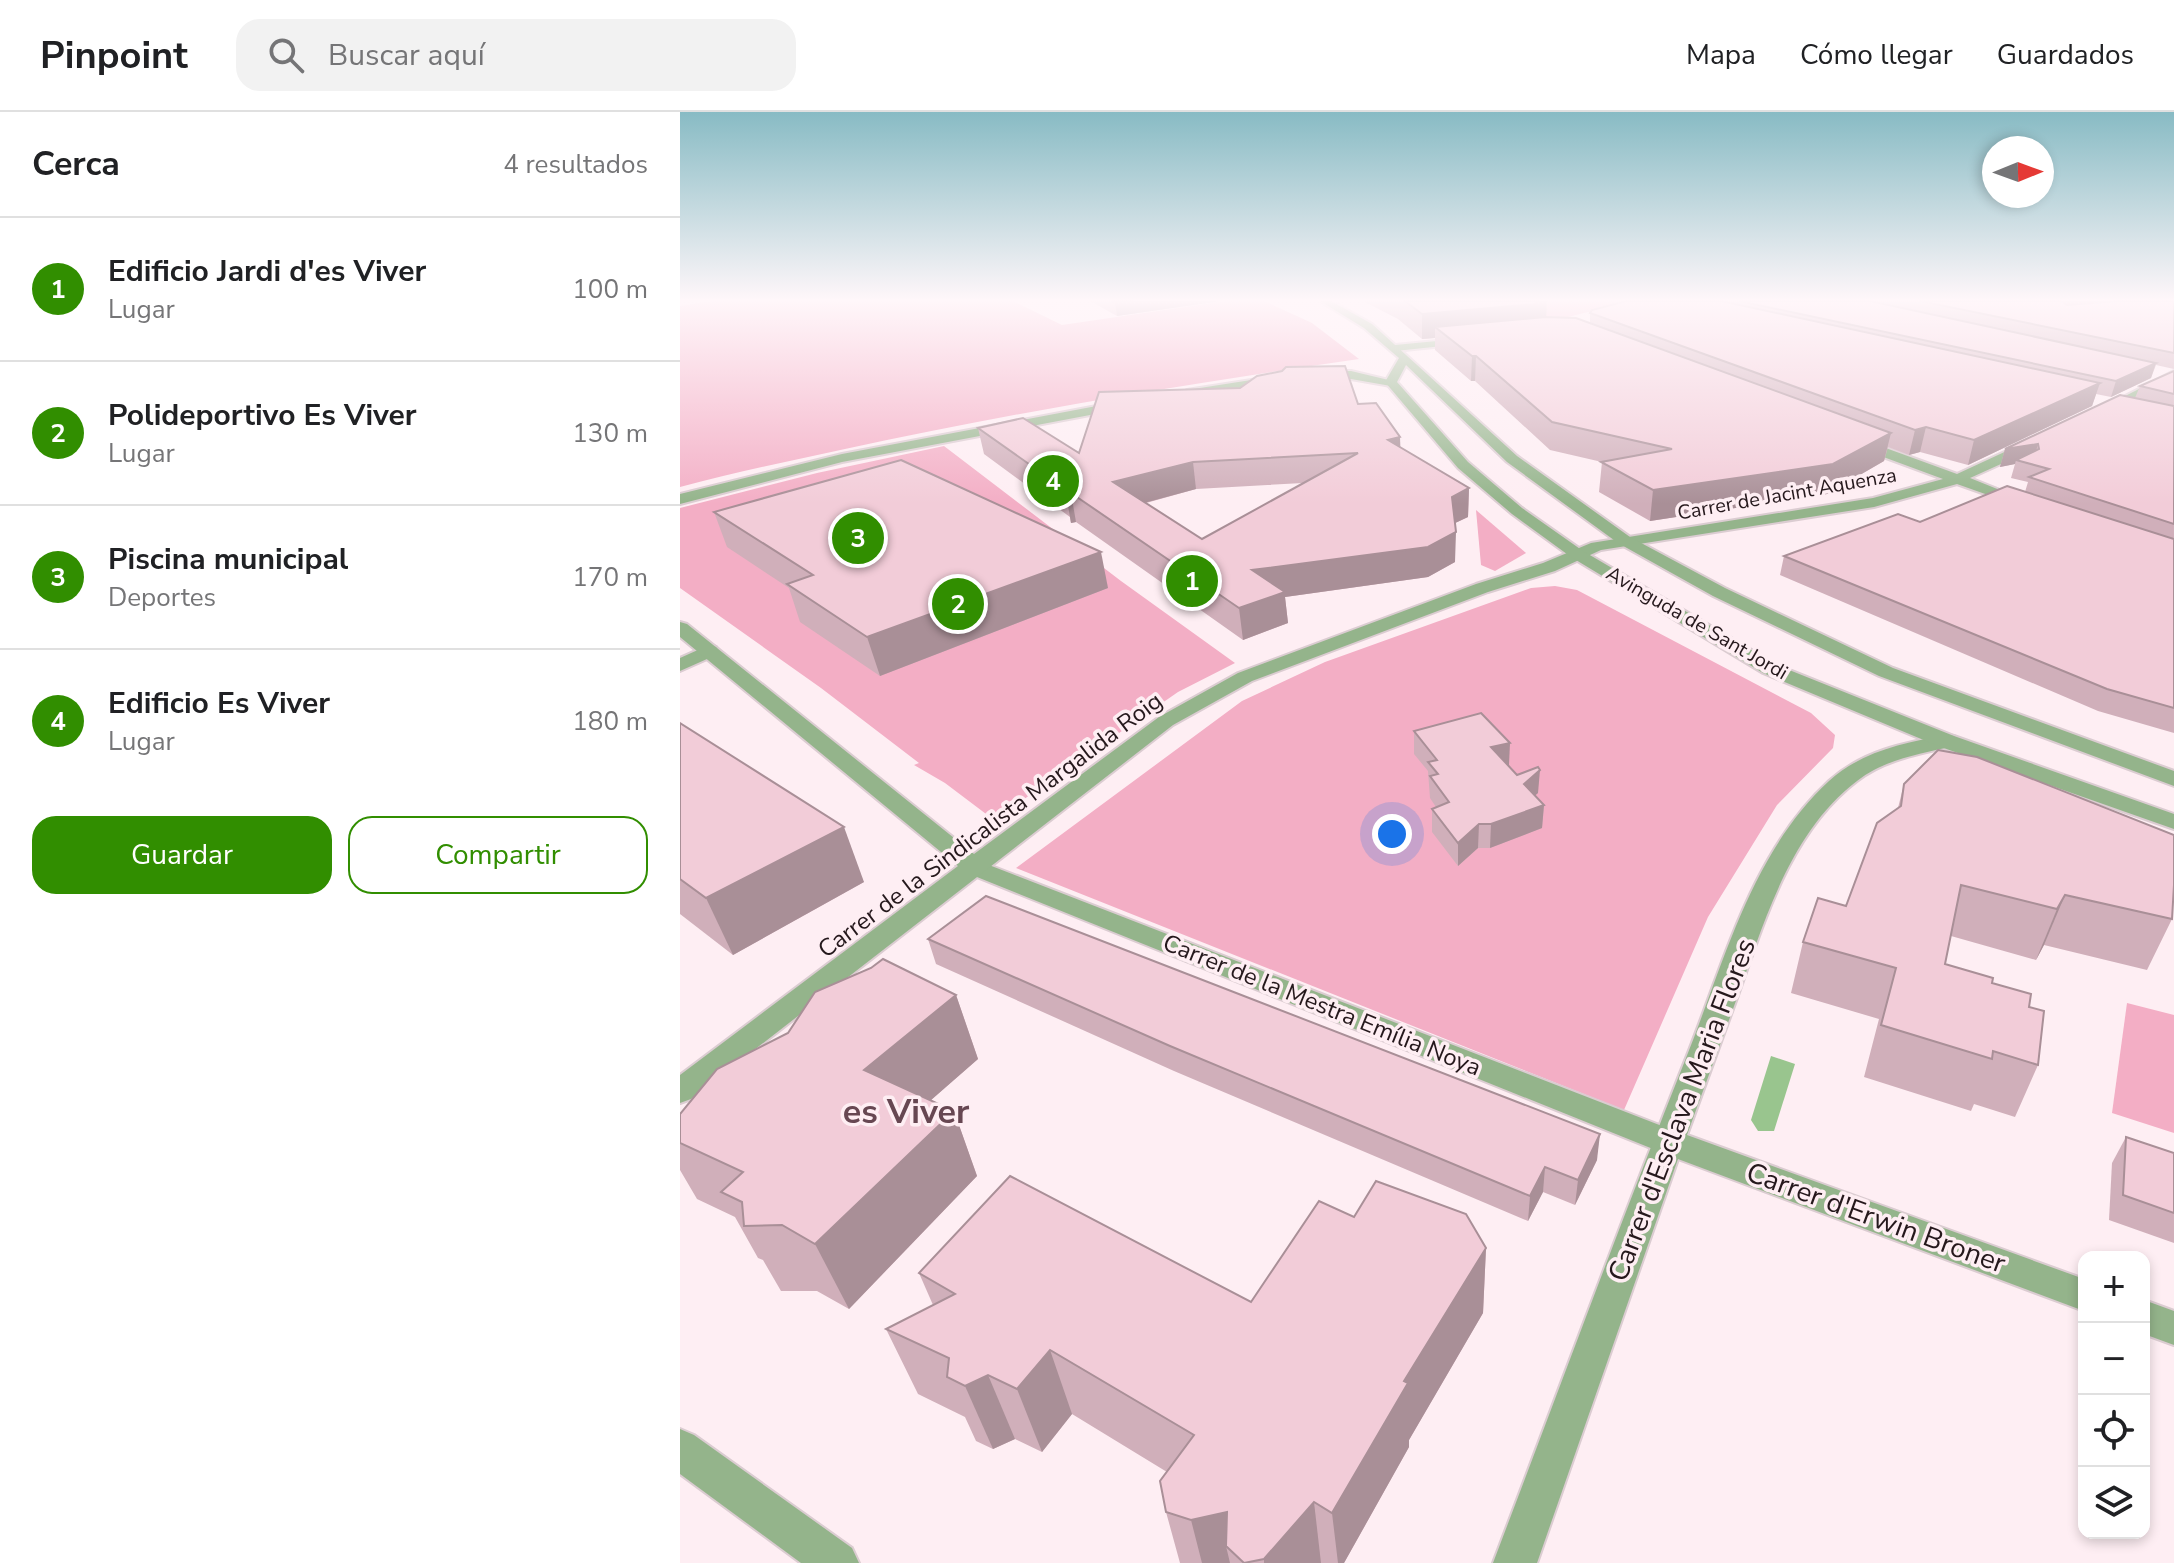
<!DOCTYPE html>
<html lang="es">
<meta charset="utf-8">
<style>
body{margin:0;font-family:"Nunito Sans",sans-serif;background:#f2f2f2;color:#202124}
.controls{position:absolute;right:24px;bottom:24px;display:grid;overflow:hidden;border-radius:16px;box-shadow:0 4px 12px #0003}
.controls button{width:72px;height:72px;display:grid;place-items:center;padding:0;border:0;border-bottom:2px solid #e0e0e0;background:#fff;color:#202124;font:40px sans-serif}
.compass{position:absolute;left:1302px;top:24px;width:72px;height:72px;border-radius:50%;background:#fff;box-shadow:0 4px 12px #0003;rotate:89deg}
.you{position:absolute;left:712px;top:722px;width:28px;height:28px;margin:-20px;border:6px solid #fff;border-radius:50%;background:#1a73e8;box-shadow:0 0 0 12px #1a73e833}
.badge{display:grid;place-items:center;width:52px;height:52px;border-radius:50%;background:#318e00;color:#fff;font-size:26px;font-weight:700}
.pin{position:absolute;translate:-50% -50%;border:4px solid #fff;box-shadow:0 2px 8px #0006}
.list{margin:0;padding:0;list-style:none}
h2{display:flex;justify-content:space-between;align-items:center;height:104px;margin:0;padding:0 32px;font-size:34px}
h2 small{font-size:26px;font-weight:400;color:#757577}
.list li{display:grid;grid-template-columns:52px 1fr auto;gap:24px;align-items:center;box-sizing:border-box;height:144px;padding:0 32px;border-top:2px solid #e0e0e0}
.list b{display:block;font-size:30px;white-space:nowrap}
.list p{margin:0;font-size:26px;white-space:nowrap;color:#757577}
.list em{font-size:26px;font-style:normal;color:#757577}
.actions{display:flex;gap:16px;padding:24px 32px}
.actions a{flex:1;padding:18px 0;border:2px solid #318e00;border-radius:24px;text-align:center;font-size:28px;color:#318e00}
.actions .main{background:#318e00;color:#fff}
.icon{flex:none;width:44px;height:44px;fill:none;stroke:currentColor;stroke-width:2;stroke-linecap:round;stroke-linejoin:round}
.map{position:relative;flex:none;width:1494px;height:1451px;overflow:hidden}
header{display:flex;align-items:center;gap:48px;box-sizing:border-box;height:112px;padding:0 40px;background:#fff;border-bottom:2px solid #e0e0e0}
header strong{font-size:38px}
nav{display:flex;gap:44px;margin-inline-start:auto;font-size:28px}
.search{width:560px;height:72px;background:#f2f2f2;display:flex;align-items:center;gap:20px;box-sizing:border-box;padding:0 28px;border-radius:24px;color:#757577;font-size:30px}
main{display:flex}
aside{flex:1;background:#fff}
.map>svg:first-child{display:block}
.green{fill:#f3aec5}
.water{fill:#99c58e}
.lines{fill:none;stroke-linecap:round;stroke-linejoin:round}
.pedestrian-casing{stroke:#dbccd1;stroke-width:4}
.minor-casing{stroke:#dbccd1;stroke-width:4}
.tertiary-casing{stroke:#dbccd1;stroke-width:4}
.pedestrian{fill:#94b48b;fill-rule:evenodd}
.minor{fill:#94b48b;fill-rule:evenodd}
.tertiary{fill:#94b48b;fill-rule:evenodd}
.wall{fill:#d0afba;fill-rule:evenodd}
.shaded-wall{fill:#a98f97}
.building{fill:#f2ccd8;stroke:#a98f97;stroke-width:2;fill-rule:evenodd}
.labels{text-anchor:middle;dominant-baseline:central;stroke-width:7;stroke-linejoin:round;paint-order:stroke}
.far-street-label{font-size:20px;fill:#25181c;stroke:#feeef3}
.street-label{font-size:24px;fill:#25181c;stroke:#feeef3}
.near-street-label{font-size:28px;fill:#25181c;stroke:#feeef3}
.near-quarter-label{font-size:34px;font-weight:bold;fill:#674752;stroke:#feeef3}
</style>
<header>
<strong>Pinpoint</strong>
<div class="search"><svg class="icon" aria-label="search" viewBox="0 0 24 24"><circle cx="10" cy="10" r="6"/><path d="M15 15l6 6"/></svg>Buscar aquí</div>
<nav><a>Mapa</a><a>Cómo llegar</a><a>Guardados</a></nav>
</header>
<main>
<aside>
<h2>Cerca<small>4 resultados</small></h2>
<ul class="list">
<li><span class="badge">1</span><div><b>Edificio Jardi d'es Viver</b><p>Lugar</p></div><em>100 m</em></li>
<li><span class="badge">2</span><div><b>Polideportivo Es Viver</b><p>Lugar</p></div><em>130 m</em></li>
<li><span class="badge">3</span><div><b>Piscina municipal</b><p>Deportes</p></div><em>170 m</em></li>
<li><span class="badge">4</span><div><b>Edificio Es Viver</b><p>Lugar</p></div><em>180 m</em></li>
</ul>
<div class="actions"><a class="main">Guardar</a><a>Compartir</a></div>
</aside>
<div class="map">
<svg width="1494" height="1451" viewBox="0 0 1494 1451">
<rect width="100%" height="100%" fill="#feeef3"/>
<g class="green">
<path d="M31,189h302l49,24 164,-24h38l48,22 47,36c-172,25 -344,53 -514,90 -55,12 -110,23 -165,38v-181z"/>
<polygon points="801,189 943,189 948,190 884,206 811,217"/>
<polygon points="264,334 441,469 555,551 498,580 314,708 265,671 234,653 239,651 141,576 0,476 0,396 137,361"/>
<polygon points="796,398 846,441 815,459 801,453"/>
<polygon points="875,474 897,478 1131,601 1155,623 1153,636 1097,693 1028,805 944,998 336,756 562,589 645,550 851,476"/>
<polygon points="1447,891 1494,903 1494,1021 1432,1001"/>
</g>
<polygon class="water" points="1091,944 1115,952 1094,1019 1078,1019 1071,1008"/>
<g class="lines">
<defs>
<g id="pedestrian">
<polygon points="788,226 793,229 792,231 715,239 709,236 715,233"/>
<polygon points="29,533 36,535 39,539 36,543 0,559 0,546"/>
<polygon points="296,748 1000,1021 1005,1030 1000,1039 989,1043 978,1039 287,761 284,756 287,751"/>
</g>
<g id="minor">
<polygon points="638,259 671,259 717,270 711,274 671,267 634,265 634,261"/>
<polygon points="1494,259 1494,268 1425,303 1414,300"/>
<polygon points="597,264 603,268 601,271 507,286 501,282 507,278"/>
<polygon points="443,289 449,293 447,296 162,350 0,392 0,382 162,342"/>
<polygon points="1171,327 1181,327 1277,362 1346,330 1356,330 1356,336 1290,366 1352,391 1349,394 1339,394 1277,372 1194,395 921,438 875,459 808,480 572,569 493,613 11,987 0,991 0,963 278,754 0,525 0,510 7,512 294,742 479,605 558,561 796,472 863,451 911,431 1193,386 1263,367 1171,333"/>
<path d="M1266,623l8,1 3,5 -3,5c-34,8 -69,13 -97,35 -70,53 -95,149 -124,228 -15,42 -31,84 -46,126l397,144v32l-406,-152 -141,404h-44c64,-168 126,-337 193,-505 38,-95 65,-205 143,-277 33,-30 75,-38 117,-46z"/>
<polygon points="1464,1188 1494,1199 1494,1233 1464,1222"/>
</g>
<g id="tertiary">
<polygon points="640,189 651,189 692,212 837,344 950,425 1045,476 1213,556 1494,659 1494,674 1199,564 1033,484 938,431 827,350 726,253 717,270 788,350 842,396 903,439 1097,553 1274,624 1494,702 1494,717 1258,634 1083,561 891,445 832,402 778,356 705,270 719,246 684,216"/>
<polygon points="0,1317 14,1323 172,1436 179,1451 121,1451 0,1362"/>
</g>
</defs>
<use href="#pedestrian" class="pedestrian-casing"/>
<use href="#minor" class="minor-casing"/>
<use href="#tertiary" class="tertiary-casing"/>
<use href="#pedestrian" class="pedestrian"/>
<use href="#minor" class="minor"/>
<use href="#tertiary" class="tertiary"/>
</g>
<g class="wall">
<polygon points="410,189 541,189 437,204"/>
<polygon points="683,189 867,189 866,205 910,211 910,201 946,189 1494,189 1494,257 1476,253 1471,266 1431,285 1416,282 1412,294 1288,353 1240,340 1229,343 1208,335 1204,349 1147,382 970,409 919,380 922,350 870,338 795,269 791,269 755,238 755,226 742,227 718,207"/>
<polygon points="1494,259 1494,621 1418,599 1100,463 1104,444 1240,410 1345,380 1348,370 1331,366 1335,352 1320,355 1325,337 1455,286 1460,274"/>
<path d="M678,292l42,33v10l69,41 -1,29 -13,6v39l-27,15 -143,20 3,26 -45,17 -167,-118 -5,1 -1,-6 -86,-63 -6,-26 101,25zM623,371l-101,56 -56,-36 50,-14z"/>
<polygon points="34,400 428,476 200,564 120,510 109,476 47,435"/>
<polygon points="0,611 184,770 53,843 0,802"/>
<polygon points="734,619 829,653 837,663 858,681 855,683 864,693 862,716 810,736 798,736 778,754 752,720 752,697 756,695 750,686 748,659 734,642"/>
<polygon points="1224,672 1492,807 1467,858 1364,833 1356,848 1271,824 1265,852 1312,871 1349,895 1358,953 1335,1005 1294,992 1291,999 1184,965 1199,907 1111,881 1123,830 1166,794 1218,696"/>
<polygon points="248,827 917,1048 895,1093 863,1080 848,1109 494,959 256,852"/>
<polygon points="276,883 298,947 251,988 274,999 297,1064 169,1197 137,1179 101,1179 83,1148 78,1146 55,1105 17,1087 0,1058 0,1002"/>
<polygon points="1446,1025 1494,1041 1494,1131 1429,1108 1432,1051"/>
<polygon points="674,1105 806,1136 803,1201 729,1328 729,1335 664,1451 500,1451 486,1400 487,1360 392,1302 362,1340 335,1327 313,1337 296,1329 285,1305 238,1282 206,1217 253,1193 239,1161 571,1190"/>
</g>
<g class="shaded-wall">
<polygon points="453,189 541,189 437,204 435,191"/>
<polygon points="860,189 867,189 866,208 755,215 755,226 742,227 742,202"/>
<polygon points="1379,189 1467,189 1383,194"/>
<polygon points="792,244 796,244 795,269 791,269"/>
<polygon points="1476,251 1471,266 1431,285 1436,269"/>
<polygon points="1420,271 1412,294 1288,353 1294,328"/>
<polygon points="1246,315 1240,340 1229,343 1235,318"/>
<polygon points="1211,321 1204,349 1147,382 970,409 973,378"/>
<polygon points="720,325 721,352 708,328"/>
<polygon points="1358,332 1353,350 1336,348 1335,352 1320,355 1325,337"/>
<polygon points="513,350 516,377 438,398 433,370"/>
<polygon points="789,376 788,405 771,413 772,385"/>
<polygon points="391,381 396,410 391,411 386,382"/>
<polygon points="776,420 775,450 748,465 605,485 608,511 563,528 559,496 572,458"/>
<polygon points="421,440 428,476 200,564 187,525"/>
<polygon points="830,631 829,653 810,657 811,635"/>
<polygon points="860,658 858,681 843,694 844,672"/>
<polygon points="864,693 862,716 810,736 811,712"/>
<polygon points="799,712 798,736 778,754 778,731"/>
<polygon points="164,715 184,770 53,843 26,786"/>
<polygon points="1385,783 1364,833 1356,848 1377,797"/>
<polygon points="276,883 298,947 211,1023 184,958"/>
<polygon points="274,999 297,1064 169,1197 135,1132"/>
<polygon points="920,1022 917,1048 895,1093 898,1068"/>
<polygon points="865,1055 863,1080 848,1109 850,1084"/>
<polygon points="806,1136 803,1201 729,1328 729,1335 664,1451 658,1451 652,1401 724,1269"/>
<polygon points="370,1238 392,1302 362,1340 337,1277"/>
<polygon points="308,1263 335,1327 313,1337 285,1274"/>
<polygon points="634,1390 641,1451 584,1451 584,1447"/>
<polygon points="547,1400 546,1434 550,1451 522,1451 511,1408"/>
</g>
<g class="building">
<polygon points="431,189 453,189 435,191"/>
<polygon points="725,189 860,189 854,192 742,202"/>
<polygon points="946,189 1041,189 1420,271 1294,328 1246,315 1235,318 910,201 912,198"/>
<polygon points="1059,189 1190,189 1476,251 1436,269"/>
<polygon points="1240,189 1381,189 1387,193 1437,189 1494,189 1494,241"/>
<polygon points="865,205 896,206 1211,321 1153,352 973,378 921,350 992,337 872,310 796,244 792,244 755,215"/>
<path d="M665,254l13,38 18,-1 24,34 -12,3 81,48 -17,9 4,35 -28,15 -176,23 33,22 -46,16 -168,-115 -5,1 1,-3 -89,-63 45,-10 56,35 20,-61 141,-4 17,-12 25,-5 4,-4zM678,341l-156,86 -89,-57 80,-20z"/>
<polygon points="1494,259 1494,282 1460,274"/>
<polygon points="1440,283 1494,294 1494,412 1349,365 1369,357 1336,348 1359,337 1358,332 1325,337"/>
<polygon points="221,348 421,440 187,525 107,472 133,463 34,400"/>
<polygon points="1327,374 1494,427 1494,596 1427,577 1104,444 1218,402 1240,410"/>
<polygon points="801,601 830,631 811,635 837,663 858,655 860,658 844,672 864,693 811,712 799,712 778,731 752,697 769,690 750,664 758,662 748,650 757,648 734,619"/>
<polygon points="0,611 164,715 26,786 0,767"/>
<polygon points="1258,638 1297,645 1494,723 1494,773 1492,807 1385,783 1377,797 1281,773 1265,852 1313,866 1312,871 1351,882 1349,895 1364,899 1358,953 1313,939 1312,947 1201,913 1216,856 1123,830 1138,786 1166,794 1197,711 1221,694 1224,672"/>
<polygon points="306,784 920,1022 898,1068 865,1055 850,1084 490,934 248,827"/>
<polygon points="203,847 276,883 184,958 274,999 135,1132 102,1113 64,1114 62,1090 41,1080 63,1060 0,1031 0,1002 37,957 108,921 135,880 191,856"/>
<polygon points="1446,1025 1494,1041 1494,1101 1443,1083"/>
<polygon points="330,1064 571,1190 639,1089 674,1105 696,1069 786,1102 806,1136 724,1269 728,1271 652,1401 634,1390 584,1447 564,1451 546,1434 547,1400 511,1408 486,1400 480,1369 514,1323 370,1238 337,1277 308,1263 285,1274 267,1265 269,1246 206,1217 275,1182 239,1161"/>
</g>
<linearGradient id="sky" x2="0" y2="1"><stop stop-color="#88bbc4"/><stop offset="0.48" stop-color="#fff7fa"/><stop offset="1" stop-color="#fff7fa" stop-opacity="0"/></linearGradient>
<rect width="1494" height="392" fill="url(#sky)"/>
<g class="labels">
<g class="far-street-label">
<text transform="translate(1107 382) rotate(-10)">Carrer de Jacint Aquenza</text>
<text transform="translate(1017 511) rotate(30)">Avinguda de Sant Jordi</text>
</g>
<g class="street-label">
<text transform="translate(310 713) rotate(-37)">Carrer de la Sindicalista Margalida Roig</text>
<text transform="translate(642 893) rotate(22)">Carrer de la Mestra Emília Noya</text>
</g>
<g class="near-street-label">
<text transform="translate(1002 998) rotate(-69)">Carrer d'Esclava Maria Flores</text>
<text transform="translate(1196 1106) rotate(20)">Carrer d'Erwin Broner</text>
</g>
<g class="near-quarter-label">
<text x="226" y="1000">es Viver</text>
</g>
</g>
</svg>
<div class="controls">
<button>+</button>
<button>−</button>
<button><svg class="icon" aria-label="locate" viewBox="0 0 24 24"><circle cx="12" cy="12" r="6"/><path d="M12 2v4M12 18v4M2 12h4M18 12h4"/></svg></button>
<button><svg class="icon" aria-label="layers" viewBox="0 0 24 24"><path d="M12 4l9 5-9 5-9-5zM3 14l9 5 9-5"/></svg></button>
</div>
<svg class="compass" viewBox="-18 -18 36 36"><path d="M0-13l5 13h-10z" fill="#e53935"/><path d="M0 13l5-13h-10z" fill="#757577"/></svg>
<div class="you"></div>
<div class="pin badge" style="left:512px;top:469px">1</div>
<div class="pin badge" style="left:278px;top:492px">2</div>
<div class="pin badge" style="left:178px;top:426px">3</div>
<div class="pin badge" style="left:373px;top:369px">4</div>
</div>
</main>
